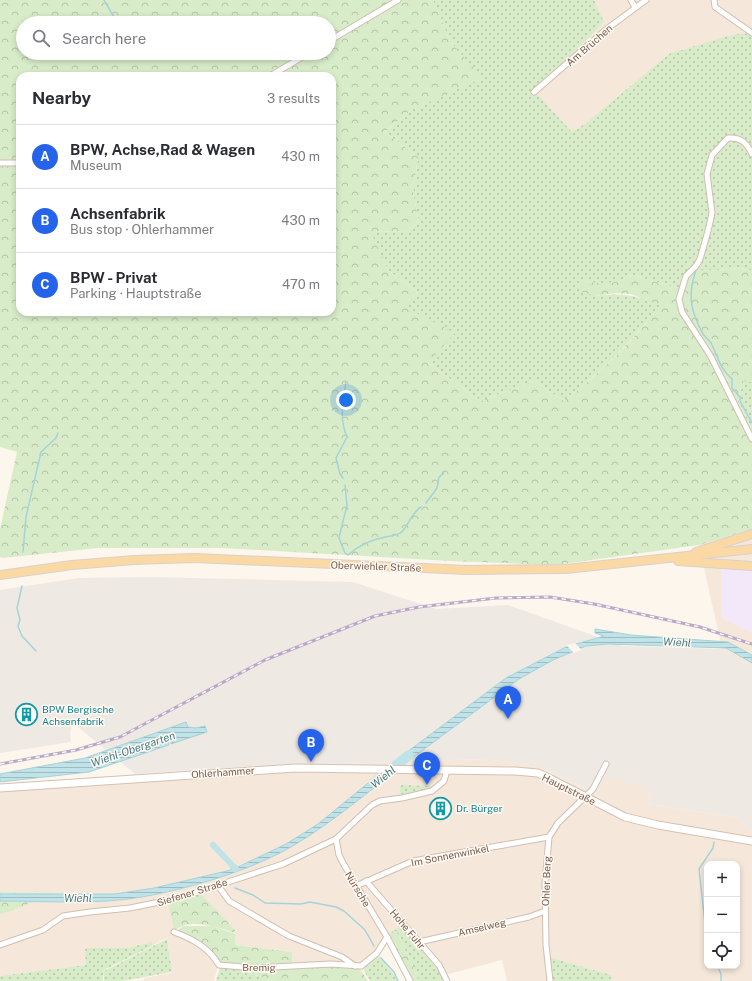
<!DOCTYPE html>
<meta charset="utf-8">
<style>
body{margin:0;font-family:"Public Sans",sans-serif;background:#f7f7f7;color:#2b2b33}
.controls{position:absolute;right:12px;bottom:12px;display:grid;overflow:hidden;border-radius:8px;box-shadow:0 2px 6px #0003}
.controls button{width:36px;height:36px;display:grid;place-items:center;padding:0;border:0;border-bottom:1px solid #e1e1e2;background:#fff;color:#2b2b33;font:20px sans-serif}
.you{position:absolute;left:346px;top:400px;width:14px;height:14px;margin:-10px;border:3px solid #fff;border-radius:50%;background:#1a73e8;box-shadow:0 0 0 6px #1a73e833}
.badge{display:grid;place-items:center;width:26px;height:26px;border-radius:50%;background:#2563eb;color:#fff;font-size:13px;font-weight:700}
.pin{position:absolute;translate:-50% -33px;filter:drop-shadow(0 1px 2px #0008)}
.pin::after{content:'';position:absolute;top:21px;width:14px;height:12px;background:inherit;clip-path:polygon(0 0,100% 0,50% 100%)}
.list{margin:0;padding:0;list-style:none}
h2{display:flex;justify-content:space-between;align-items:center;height:52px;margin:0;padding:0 16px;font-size:17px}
h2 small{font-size:13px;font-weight:400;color:#7c7c81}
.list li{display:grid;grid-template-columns:26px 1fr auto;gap:12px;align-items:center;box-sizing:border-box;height:64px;padding:0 16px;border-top:1px solid #e1e1e2}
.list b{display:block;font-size:15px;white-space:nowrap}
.list p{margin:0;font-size:13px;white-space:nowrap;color:#7c7c81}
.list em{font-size:13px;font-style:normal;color:#7c7c81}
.icon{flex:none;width:22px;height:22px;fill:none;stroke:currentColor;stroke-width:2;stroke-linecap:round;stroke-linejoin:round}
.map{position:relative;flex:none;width:752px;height:981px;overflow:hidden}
.search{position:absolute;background:#fff;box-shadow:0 2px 6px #0003;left:16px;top:16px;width:320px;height:44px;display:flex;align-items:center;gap:10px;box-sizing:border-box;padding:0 14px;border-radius:22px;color:#7c7c81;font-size:15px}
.panel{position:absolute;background:#fff;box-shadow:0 2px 6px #0003;left:16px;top:72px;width:320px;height:244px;border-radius:12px}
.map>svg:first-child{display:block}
.residential{fill:#f5e8da;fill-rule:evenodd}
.industrial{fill:#efe9e4}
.education{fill:#f3e8fa}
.grass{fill:url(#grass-dots)}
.forest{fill:url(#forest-crowns);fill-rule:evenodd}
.water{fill:url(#water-rules);stroke:#a5d3da}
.pier{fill:#fdf6ec}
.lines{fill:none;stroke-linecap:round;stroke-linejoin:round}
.stream{stroke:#a5d3da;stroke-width:1.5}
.canal{stroke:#bfe3e8;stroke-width:6}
.river{stroke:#bfe3e8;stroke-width:10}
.street-casing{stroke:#d1beb0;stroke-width:7}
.secondary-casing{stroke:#d6c0b0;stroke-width:9}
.primary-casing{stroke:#dad1cd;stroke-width:10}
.street{stroke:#fff;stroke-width:5}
.secondary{stroke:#fff;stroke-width:7}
.primary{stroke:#fbd9a5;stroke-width:8}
.rail-casing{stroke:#b9a8c9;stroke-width:3}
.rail{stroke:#fffaf3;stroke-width:1.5;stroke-dasharray:4.5;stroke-linecap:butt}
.labels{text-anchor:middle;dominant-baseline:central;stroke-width:3;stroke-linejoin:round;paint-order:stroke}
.street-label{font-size:10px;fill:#7a5c4d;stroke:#fffaf3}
.culture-label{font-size:10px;fill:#0d838f;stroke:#fffaf3;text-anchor:start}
.water-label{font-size:11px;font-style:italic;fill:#437c86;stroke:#fffaf3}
</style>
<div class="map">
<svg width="752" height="981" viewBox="0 0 752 981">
<defs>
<pattern id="grass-dots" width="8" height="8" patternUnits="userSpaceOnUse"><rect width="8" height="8" fill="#d8ecc9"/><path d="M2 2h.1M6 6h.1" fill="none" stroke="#b4c2a5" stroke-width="1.8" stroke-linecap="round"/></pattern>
<pattern id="forest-crowns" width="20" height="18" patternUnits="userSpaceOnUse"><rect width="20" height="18" fill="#d8ecc9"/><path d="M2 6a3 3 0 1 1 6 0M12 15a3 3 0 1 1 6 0" fill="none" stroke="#b4c2a5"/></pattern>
<pattern id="water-rules" width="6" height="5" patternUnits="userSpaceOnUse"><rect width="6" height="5" fill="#bfe3e8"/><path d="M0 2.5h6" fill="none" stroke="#a0bbbe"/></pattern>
</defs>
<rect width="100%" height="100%" fill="#fdf6ec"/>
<g class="residential">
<polygon points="594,0 752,0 752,33 572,132 536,93 604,22"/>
<polygon points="752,529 752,666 722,649 699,545"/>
<path d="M485,759l54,8 57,27 10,-19 46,15 -4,14 91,14 13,15v148h-141v-6l-65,-19 2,25h-41l-5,-21 -57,15 -40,-53 -29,31 -16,12h-68v-13l-57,-7v-15l-56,-33 -4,36 28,15 15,18 -4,15h-70v-3l28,-5 -5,-35 -15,8v-4l-25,6h-41v17l-86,11v-62l12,-3 41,-18 -53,-1v-108l248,-17zM707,864h30v102h-30z"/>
</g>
<polygon class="industrial" points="151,577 353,582 436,609 508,605 623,646 722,649 752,666 752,833 739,818 648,804 652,790 607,776 597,794 539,767 485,759 248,767 135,774 73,723 70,732 71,742 0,753 0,590 79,578"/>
<polygon class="education" points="721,567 752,570 752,633 721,618"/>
<g class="grass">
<path d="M433,0h161l10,22 -68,71 36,39 13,-8 84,-70 62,-19 21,-2v238l-11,-3 -37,3 -26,17 -46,-13c-16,10 -31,9 -49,6l13,15c28,-4 39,0 65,8 -28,37 -61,69 -97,97l-30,-20 -53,20 -53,-38 -25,-57 14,-14 -29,-22 -18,-38 37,-1 12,-9 -6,-29 5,-36 -33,-25 26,-22 70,-32 -31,-37z"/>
<polygon points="742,381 752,382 752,430 738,402"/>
<polygon points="402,785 430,786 432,788 410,794 400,794 400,786"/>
<polygon points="402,924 437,964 445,981 419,981 396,929"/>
<polygon points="167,939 172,972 123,981 104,981 104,971"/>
<polygon points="152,942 152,946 104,970 103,981 0,981 0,976 86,965 85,948 127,948"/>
<polygon points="377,954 393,973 397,981 370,981 362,967"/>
<polygon points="549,957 611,975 611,981 552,981"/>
<polygon points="220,967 238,969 273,981 216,981"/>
</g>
<g class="forest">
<path d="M0,0h433l17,41 32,37 -71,32 -26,22 33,25 -5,36 6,29 -12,9 -36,1 17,38 29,22 -14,14 52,27 -27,30 53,38 53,-20 30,20c36,-28 69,-59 96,-96l-29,-11 -16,-1 -19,3 -17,-5 4,-10c18,3 33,4 49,-6l46,13 12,-25 14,8 37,-3 11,3v111l-10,-1 -4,21 14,28v99l-53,16 -143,20 -106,-4 -228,-13h-124l-95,10 -3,-1v-28l17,-77 -17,-5zM23,23h306v30h-306zM20,76h312v236h-312z"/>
<polygon points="0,892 54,893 12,911 0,914"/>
<path d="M199,892l36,38v3c-18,-6 -45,-16 -61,-2l-6,-30z"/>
<polygon points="183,926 212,926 235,934 235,945 292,952 292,965 255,967 220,963 204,946 175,932"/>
<polygon points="396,929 419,981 411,981 388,935"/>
<polygon points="331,965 359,968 368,981 273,981 238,969"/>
</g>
<g class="water">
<polygon points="595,629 631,635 728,642 752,655 752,663 726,648 608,644 586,646 553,660 519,679 404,764 391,764 506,678 566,647 604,636 595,633"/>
<polygon points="186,722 188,727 196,728 205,726 207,732 171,744 171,741 168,742 169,745 89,772 0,782 0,774 85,758"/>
<path d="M379,774h13c-37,28 -73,59 -114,80 -40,20 -91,35 -136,43 -46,8 -95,4 -142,4v-7h115l39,-6 77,-18v-3h7l48,-23 32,-20z"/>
</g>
<polygon class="pier" points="575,643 582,650 574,653 566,645"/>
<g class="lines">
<g class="stream">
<polyline points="104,0 114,17 125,18"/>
<path d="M696,270c-9,26 -5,42 7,64 2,3 6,6 8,9 8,15 7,23 21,36v9l8,9v4l12,22"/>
<path d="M343,478l-3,-4 -4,-16 11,-21c-8,-18 -4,-36 -1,-55"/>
<path d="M345,485l2,20 -8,33 6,15 3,2c11,-10 23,-15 37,-18 4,-1 11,-1 15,-4 6,-2 10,-19 21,-26"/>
<polyline points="426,503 437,488 439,477 444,473"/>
<polyline points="23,552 26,517 41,452 56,438 58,433"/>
<polyline points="22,586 17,608 20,620 18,626 22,636 36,651"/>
<polyline points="235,888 253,895 265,903 301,904 310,902 336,907 344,911 365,930 374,946"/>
<polyline points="707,942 699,869 713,848 714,842"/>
<polyline points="381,958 394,972 398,981"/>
<polyline points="717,966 721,974 721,981"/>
</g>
<polyline class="canal" points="213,845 236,869"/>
<polyline class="river" points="374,783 409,755"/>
<defs>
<g id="street">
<polyline points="631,0 635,7"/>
<polyline points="714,0 715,7 752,33"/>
<polyline points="329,41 398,0"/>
<polyline points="270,76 309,53"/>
<polyline points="534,92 608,28 646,0"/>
<path d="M752,154c-5,-11 -11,-17 -24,-16l-16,17 -5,19 5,39 -4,18 -8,28 -4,7 -10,10 -7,23 3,13 28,43 42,84"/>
<polyline points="0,163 20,163"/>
<polyline points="336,839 339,855 343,863 387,937 410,981"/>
<polyline points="366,881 439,965 447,981"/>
<polyline points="217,884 229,901 289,936 342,957 355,966"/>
<polyline points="356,886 413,861 549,837"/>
<path d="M174,932c19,7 34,15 45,33l36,3 76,-4 30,2 16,-13 10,-16"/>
<polyline points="419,942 529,917 545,911"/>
<polyline points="0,945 43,930 63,916 90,912 130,908 179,898 283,864 336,839 372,805 380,801 402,798 432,791 444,781 447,770"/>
<polyline points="550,981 546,945 545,883 549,837 558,823 593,789 606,764"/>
</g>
<polyline id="secondary" points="0,788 296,768 515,771 538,773 551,779 625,817 658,825 752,841"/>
<g id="primary">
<polyline points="696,552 752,534"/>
<polyline points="678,561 752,566"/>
<polyline points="0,575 72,565 134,560 195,558 467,570 566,569 752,549"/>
</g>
</defs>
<use href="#street" class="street-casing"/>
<use href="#secondary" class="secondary-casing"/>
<use href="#primary" class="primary-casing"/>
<use href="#street" class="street"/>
<use href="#secondary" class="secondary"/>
<use href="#primary" class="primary"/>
<defs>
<polyline id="rail" points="0,764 76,750 120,737 265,660 375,616 419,607 496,598 550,597 594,604 700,627 752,644"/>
</defs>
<use href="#rail" class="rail-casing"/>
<use href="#rail" class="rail"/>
</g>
<defs>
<symbol id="building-ring" viewBox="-11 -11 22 22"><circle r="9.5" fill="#fffaf3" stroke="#0f9aa8" stroke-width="1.5"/><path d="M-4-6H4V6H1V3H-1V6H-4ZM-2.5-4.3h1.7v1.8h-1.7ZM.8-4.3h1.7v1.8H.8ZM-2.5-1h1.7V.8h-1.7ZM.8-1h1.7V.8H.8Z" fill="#0f9aa8"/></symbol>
</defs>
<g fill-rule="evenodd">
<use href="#building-ring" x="14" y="702" width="25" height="25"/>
<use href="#building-ring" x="428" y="796" width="25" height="25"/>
</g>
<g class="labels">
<g class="street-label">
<text transform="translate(589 45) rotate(-41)">Am Brüchen</text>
<text transform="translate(376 566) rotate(2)">Oberwiehler Straße</text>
<text transform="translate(223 772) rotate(-4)">Ohlerhammer</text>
<text transform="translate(569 789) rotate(26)">Hauptstraße</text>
<text transform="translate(450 855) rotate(-11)">Im Sonnenwinkel</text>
<text transform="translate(546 881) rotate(-88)">Ohler Berg</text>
<text transform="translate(358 889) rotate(59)">Nürsche</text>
<text transform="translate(192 892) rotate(-17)">Siefener Straße</text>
<text transform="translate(482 927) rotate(-13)">Amselweg</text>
<text transform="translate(408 929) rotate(50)">Hohe Fuhr</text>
<text x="259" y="967">Bremig</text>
</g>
<g class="culture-label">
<text x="42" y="709">BPW Bergische<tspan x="42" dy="12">Achsenfabrik</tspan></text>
<text x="456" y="808">Dr. Bürger</text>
</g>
<g class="water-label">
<text transform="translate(677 642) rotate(3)">Wiehl</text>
<text transform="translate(133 749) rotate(-19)">Wiehl-Obergarten</text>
<text transform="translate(383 777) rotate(-39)">Wiehl</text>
<text x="78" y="898">Wiehl</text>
</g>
</g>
</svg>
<div class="controls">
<button>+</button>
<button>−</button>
<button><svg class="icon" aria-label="locate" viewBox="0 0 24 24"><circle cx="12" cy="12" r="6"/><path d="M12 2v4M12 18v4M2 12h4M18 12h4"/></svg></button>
</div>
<div class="you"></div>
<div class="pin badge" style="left:508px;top:719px">A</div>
<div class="pin badge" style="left:311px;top:762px">B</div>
<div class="pin badge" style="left:427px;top:785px">C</div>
<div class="search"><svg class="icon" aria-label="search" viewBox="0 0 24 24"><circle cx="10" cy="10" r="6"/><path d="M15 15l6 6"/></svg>Search here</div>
<section class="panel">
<h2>Nearby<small>3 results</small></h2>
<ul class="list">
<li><span class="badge">A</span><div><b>BPW, Achse,Rad &amp; Wagen</b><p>Museum</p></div><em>430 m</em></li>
<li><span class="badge">B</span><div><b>Achsenfabrik</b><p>Bus stop · Ohlerhammer</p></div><em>430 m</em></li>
<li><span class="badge">C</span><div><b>BPW - Privat</b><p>Parking · Hauptstraße</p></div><em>470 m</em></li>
</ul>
</section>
</div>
